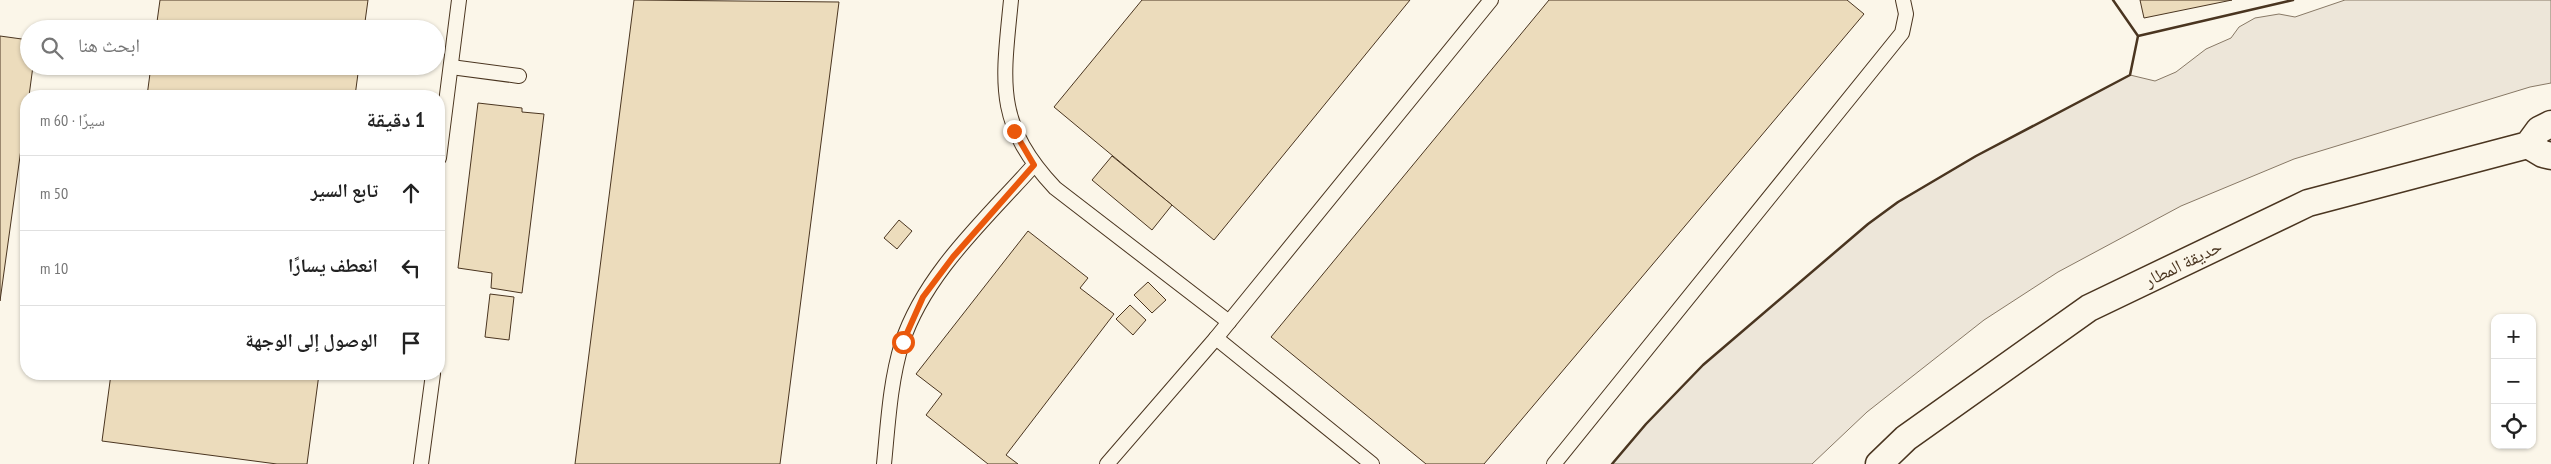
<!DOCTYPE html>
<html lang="ar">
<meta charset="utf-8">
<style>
body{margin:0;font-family:"PT Sans Narrow","Noto Naskh Arabic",sans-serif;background:#f6f6f6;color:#222;direction:rtl}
.controls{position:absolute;right:15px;bottom:15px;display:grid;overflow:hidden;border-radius:10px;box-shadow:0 1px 4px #0004}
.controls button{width:45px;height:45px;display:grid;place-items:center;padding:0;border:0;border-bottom:1px solid #e0e0e0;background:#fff;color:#222;font:25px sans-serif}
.stop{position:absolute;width:15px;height:15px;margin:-11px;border:4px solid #ea580c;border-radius:50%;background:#fff}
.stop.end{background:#ea580c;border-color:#fff;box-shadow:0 1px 5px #0008}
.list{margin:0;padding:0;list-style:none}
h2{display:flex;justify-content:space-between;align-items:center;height:65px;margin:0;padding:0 20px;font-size:21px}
h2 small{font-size:16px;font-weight:400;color:#767676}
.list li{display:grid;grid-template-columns:32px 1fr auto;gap:15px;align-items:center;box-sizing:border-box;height:75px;padding:0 20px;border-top:1px solid #e0e0e0}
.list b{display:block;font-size:19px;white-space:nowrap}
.list em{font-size:16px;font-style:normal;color:#767676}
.icon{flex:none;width:28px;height:28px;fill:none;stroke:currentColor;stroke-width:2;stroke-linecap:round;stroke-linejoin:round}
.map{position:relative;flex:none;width:2551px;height:464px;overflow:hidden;direction:ltr}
.search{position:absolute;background:#fff;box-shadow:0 1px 4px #0004;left:20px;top:20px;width:425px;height:55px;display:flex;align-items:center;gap:12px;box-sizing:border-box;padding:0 18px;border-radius:28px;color:#767676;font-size:19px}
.panel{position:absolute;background:#fff;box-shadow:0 1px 4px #0004;left:20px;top:90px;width:425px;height:290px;border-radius:20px;direction:rtl}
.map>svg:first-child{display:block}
.green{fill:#ede6d9;stroke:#887966}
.building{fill:#ecdcbc;stroke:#4a3520}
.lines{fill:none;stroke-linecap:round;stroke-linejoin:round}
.lane-casing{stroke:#4a3520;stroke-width:16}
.street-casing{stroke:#4a3520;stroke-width:29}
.lane{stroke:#fbf6e9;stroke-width:14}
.street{stroke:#fbf6e9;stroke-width:26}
.wall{stroke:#4a3520;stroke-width:2.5}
.route{stroke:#ea580c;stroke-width:6}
.labels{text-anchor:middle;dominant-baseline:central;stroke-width:4;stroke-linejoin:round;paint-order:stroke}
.street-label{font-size:18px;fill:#4a3520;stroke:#fbf6e9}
</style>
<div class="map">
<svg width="2551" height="464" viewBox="0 0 2551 464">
<rect width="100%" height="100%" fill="#fbf6e9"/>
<polygon class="green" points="2345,0 2551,0 2551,83 2530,87 2294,159 2181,206 2058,272 1984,320 1867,412 1812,464 1612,464 1646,424 1703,365 1868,224 1898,202 1976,156 2130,75 2155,81 2176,72 2206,49 2231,38 2239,27 2255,18 2279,14 2295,17"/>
<g class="building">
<polygon points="160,0 368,0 364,29 156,29"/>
<polygon points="634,0 839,2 780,464 575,464"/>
<polygon points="1142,0 1410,0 1214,240 1054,107"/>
<polygon points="1549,0 1847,0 1864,14 1484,464 1426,464 1271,337"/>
<polygon points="2140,0 2232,0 2144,18"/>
<polygon points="0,36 29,40 29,66 33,66 29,96 26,96 26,113 0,301"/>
<polygon points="151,66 359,66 355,96 147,96"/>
<polygon points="478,103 522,108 522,112 544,114 522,293 491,288 492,273 458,268"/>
<polygon points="1112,156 1172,205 1152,230 1092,180"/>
<polygon points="899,220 912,231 897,249 884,238"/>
<polygon points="1028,231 1088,278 1080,288 1114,314 1006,455 1018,464 988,464 926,415 942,394 916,374"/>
<polygon points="1148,282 1166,300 1152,313 1134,295"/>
<polygon points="490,294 514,297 509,340 485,337"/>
<polygon points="1130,305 1146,320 1133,335 1116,319"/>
<polygon points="111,374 319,374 307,464 277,464 102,441"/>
</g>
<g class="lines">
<defs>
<g id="lane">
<path d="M1011,0c-8,82 -17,123 44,188l174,134"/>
<polyline points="451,67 519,76"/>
<polyline points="439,158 459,0"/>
<polyline points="1216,338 1372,464"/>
<polyline points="421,464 433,374"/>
<path d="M884,464c4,-40 6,-82 18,-121 23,-70 84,-124 132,-178"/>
<polyline points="1107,464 1216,338 1491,0"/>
<polyline points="1554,464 1902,33 1906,14 1903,0"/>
</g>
<g id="street">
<polyline points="2528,145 2543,154 2551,156"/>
<polyline points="1879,464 1906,438 2089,308 2308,203 2528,145 2539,130 2551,124"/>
</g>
</defs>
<use href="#lane" class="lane-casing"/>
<use href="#street" class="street-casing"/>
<use href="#lane" class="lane"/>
<use href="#street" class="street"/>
<g class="wall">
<polyline points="2138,36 2293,0"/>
<polyline points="1612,464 1646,424 1703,365 1868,224 1898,202 1976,156 2130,75 2138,36 2113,0"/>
</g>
</g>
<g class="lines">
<polyline class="route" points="903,342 923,297 953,257 1034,165 1014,131"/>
</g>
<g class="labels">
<g class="street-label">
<text transform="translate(2183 263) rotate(-26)">حديقة المطار</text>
</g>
</g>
</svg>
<div class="controls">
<button>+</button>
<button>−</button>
<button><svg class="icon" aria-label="locate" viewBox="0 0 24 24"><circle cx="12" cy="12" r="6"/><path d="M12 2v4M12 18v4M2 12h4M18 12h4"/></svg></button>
</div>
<div class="stop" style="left:903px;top:342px"></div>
<div class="stop end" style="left:1014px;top:131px"></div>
<div class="search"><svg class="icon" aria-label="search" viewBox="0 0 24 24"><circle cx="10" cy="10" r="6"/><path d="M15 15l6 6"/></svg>ابحث هنا</div>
<section class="panel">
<h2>1 دقيقة<small>سيرًا · 60 m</small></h2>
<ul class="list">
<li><svg class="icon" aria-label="ahead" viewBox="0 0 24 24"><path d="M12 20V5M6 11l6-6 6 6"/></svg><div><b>تابع السير</b></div><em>50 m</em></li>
<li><svg class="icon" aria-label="left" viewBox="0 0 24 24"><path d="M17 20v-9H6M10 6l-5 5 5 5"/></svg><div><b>انعطف يسارًا</b></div><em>10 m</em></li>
<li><svg class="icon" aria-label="arrive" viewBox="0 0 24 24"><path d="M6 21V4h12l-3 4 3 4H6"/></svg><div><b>الوصول إلى الوجهة</b></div></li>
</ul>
</section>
</div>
